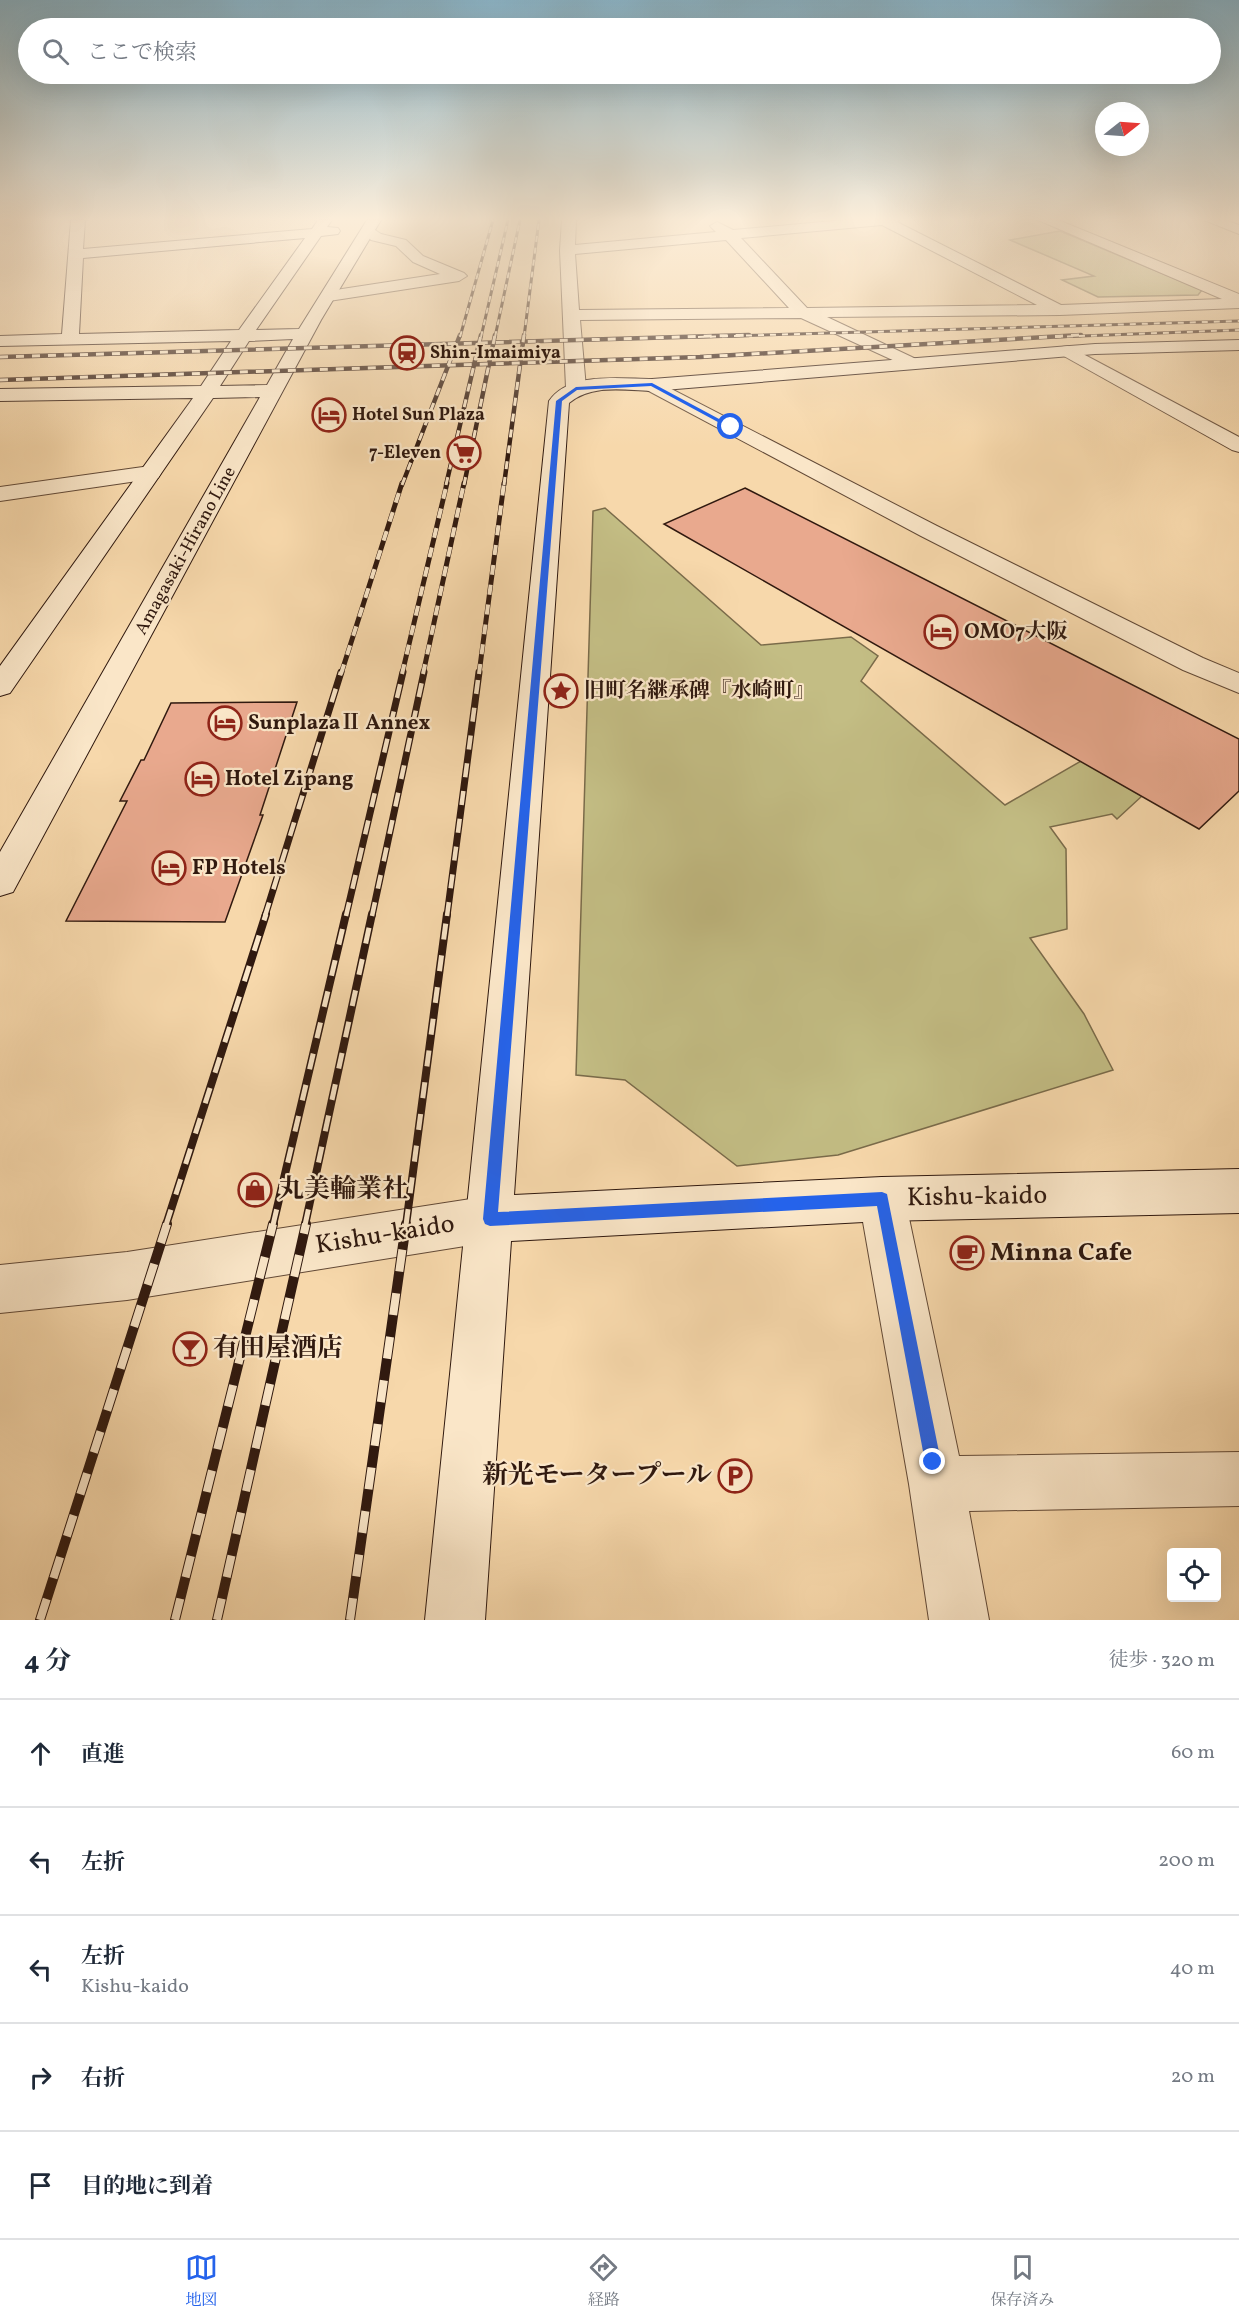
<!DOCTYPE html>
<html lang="ja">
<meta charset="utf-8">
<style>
body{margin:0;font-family:Vollkorn,"Noto Serif JP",serif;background:#f6f6f7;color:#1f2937}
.controls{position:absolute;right:18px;bottom:18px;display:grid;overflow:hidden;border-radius:6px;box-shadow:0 6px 24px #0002}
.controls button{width:54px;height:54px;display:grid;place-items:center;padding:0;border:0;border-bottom:2px solid #e0e1e3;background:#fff;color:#1f2937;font:30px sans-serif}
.compass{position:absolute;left:1095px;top:102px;width:54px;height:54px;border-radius:50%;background:#fff;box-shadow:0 6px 24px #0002;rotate:73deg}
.stop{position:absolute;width:18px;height:18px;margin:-14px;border:4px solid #2563eb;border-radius:50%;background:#fff}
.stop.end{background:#2563eb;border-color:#fff;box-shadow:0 2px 6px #0008}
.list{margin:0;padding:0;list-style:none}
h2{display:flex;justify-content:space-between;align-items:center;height:78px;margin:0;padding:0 24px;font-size:26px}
h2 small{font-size:20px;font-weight:400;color:#747a83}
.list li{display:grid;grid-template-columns:39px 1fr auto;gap:18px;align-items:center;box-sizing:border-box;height:108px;padding:0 24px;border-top:2px solid #e0e1e3}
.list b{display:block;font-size:22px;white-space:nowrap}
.list p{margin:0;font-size:20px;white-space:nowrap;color:#747a83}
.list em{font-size:20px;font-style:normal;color:#747a83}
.icon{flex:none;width:33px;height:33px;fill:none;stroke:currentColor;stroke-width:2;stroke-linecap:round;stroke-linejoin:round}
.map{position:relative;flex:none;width:1239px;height:1620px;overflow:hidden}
.search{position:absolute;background:#fff;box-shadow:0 6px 24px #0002;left:18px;right:18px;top:18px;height:66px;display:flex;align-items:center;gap:15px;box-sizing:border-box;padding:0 21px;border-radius:33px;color:#747a83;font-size:22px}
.sheet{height:618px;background:#fff}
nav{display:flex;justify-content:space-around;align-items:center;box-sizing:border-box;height:84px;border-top:2px solid #e0e1e3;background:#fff;font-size:16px;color:#747a83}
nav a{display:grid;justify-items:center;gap:3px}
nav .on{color:#2563eb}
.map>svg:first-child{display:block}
.green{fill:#c3bd84;stroke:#7a6b4a;stroke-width:1.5}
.building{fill:#e9a98e;stroke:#30190f;stroke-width:1.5}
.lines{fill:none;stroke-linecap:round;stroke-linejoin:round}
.street-casing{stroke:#624936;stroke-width:2}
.secondary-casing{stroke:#30190f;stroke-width:2}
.street{fill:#fae6c8;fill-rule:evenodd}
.secondary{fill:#fae6c8;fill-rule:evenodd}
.rail-far5-casing{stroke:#30190f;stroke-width:3}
.rail-far4-casing{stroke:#30190f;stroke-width:4.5}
.rail-far3-casing{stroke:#30190f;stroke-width:5}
.rail-far2-casing{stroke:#30190f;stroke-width:7}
.rail-far1-casing{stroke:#30190f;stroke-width:8}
.rail-casing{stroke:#30190f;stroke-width:10}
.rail-far5{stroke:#fae6c8;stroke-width:2;stroke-dasharray:6;stroke-linecap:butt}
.rail-far4{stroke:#fae6c8;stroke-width:3;stroke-dasharray:8;stroke-linecap:butt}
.rail-far3{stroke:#fae6c8;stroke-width:4;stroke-dasharray:10;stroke-linecap:butt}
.rail-far2{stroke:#fae6c8;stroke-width:4.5;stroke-dasharray:14;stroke-linecap:butt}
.rail-far1{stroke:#fae6c8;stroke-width:5;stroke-dasharray:16;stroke-linecap:butt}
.rail{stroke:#fae6c8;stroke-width:8;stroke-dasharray:22;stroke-linecap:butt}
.route{fill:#2563eb}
.labels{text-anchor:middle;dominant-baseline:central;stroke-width:4.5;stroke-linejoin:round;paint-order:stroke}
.far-poi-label{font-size:18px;font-weight:bold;fill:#30190f;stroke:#fae6c8;text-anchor:start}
.far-street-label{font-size:18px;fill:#30190f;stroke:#fae6c8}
.poi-label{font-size:21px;font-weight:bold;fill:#30190f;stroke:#fae6c8;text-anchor:start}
.near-poi-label{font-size:26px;font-weight:bold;fill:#30190f;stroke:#fae6c8;text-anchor:start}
.near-street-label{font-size:26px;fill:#30190f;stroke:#fae6c8}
</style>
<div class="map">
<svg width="1239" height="1620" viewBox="0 0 1239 1620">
<rect width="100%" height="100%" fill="#f7d8ab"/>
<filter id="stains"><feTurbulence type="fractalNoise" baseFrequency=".00333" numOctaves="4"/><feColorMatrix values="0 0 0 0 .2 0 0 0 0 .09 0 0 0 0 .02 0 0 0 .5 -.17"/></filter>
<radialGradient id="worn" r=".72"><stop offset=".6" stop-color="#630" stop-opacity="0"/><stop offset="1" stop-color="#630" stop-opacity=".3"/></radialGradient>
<g class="green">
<polygon points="1060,231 1202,290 1198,295 1098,297 1062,280 1094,276 1010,240"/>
<polygon points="605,508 761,645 851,637 878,656 861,681 1005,805 1081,761 1142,796 1117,819 1112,814 1050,827 1066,849 1067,929 1030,938 1084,1014 1113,1070 838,1155 737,1166 625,1080 576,1075 593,511"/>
</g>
<g class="building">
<polygon points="745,488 1239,739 1239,791 1199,829 664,524"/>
<polygon points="297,702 260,815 263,815 225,922 66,921 127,801 120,801 141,760 144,760 171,703"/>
</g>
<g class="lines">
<defs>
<g id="street">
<path d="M562,220h14l-1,25 141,-13 -6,-6 7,-4 16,8 111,-10h55l-2,2 164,83 161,-6 -184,-79h20l181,74v14l-179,7 -233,2 89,42 3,4 -3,4 -6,1 -109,-50 -221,2 6,68 -3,4h-14l-3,-4 -6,-138zM882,225l155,80 -230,3 -66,-70zM726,240l63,68 -210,2 -4,-56z"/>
<polygon points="1204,220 1225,220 1239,225 1239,234"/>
<polygon points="369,226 381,234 406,240 423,256 464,273 467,276 459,281 329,301 323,299 321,296 329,291 440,274 413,262 396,246 371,240 362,230"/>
<polygon points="1068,346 1239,437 1239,452 1232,450 1062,355 1059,351 1062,347"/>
<polygon points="652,379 937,526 1203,658 1239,673 1239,693 1183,670 921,536 645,389 642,385 645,381"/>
<polygon points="150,466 158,468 161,473 158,478 0,501 0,487"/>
<polygon points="882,1177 898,1183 905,1199 959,1456 1239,1452 1239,1506 969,1511 989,1620 929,1620 909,1484 859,1199 866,1183"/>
<polygon points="490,1196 506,1203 513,1219 506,1235 490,1242 127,1300 0,1313 0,1265 127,1252"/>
</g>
<g id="secondary">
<path d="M71,220h14l-2,29 229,-20 6,-9h14l-5,7 11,1 2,3 -2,3 -17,2 -65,94 43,-1 68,-109h14l-60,100 -308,572 -13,4v-44l260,-455 -47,1 -203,295 -10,3v-30l193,-268 -193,3v-12l201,-3 30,-45 -231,5v-10l62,-2zM305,238l-66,92 -160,4 4,-76zM293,339l-26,46 -47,1 29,-45z"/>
<path d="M1239,340v10l-144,4 -443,37c-28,-1 -60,-7 -83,12l-55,792 368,-18 357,-8v44l-357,8 -371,20 -26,379h-60l124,-1219c21,-30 72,-22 103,-22l443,-35z"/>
</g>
</defs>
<use href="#street" class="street-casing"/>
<use href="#secondary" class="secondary-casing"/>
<use href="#street" class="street"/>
<use href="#secondary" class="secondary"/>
<defs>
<g id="rail-far5">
<polyline points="460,337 493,220"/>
<polyline points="481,337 508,220"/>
<polyline points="495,337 520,220"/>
<polyline points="524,337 539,220"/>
<polyline points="698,337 1239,321"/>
<polyline points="1055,337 1239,330"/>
</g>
<g id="rail-far4">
<polyline points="0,357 749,335"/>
<polyline points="0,380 700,357 1081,335"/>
<polyline points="402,485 460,335"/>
<polyline points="446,485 481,335"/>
<polyline points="464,485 495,335"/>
<polyline points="504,485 524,335"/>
</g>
<g id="rail-far3">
<polyline points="341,674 402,483"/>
<polyline points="402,674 447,483"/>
<polyline points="423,674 464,483"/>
<polyline points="479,674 504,483"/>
</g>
<g id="rail-far2">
<polyline points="265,916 341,672"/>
<polyline points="346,916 403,672"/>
<polyline points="372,916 424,672"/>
<polyline points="447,916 479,672"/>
</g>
<g id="rail-far1">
<polyline points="166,1225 266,914"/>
<polyline points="273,1225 346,914"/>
<polyline points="305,1225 372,914"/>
<polyline points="406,1225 447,914"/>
</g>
<g id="rail">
<polyline points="40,1620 167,1224"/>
<polyline points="175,1620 273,1224"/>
<polyline points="217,1620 306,1224"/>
<polyline points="350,1620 406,1224"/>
</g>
</defs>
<use href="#rail-far5" class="rail-far5-casing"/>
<use href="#rail-far4" class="rail-far4-casing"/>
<use href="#rail-far3" class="rail-far3-casing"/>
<use href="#rail-far2" class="rail-far2-casing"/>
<use href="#rail-far1" class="rail-far1-casing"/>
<use href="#rail" class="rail-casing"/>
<use href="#rail-far5" class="rail-far5"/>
<use href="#rail-far4" class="rail-far4"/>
<use href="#rail-far3" class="rail-far3"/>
<use href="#rail-far2" class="rail-far2"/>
<use href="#rail-far1" class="rail-far1"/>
<use href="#rail" class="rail"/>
</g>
<linearGradient id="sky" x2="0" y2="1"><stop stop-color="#8ab7cd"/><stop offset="0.49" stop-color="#fbedd9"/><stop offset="1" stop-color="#fbedd9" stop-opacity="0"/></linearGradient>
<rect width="1239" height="447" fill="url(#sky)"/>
<polygon class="route" points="652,383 734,427 729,428 651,386 577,390 562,401 498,1212 882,1192 887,1194 941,1462 938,1467 933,1470 927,1467 925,1462 877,1206 490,1226 485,1224 483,1219 556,401 576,387"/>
<defs>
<symbol id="station-ring" viewBox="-11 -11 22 22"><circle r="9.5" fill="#fae6c8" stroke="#8f2418" stroke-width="1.5"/><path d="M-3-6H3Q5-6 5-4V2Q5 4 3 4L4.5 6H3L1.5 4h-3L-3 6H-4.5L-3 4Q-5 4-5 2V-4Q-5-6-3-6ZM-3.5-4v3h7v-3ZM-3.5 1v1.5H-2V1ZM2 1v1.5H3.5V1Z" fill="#8f2418"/></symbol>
<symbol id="hotel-ring" viewBox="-11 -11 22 22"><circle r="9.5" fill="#fae6c8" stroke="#8f2418" stroke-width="1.5"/><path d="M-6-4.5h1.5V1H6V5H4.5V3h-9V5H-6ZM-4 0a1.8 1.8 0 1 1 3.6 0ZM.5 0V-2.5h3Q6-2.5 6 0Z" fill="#8f2418"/></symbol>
<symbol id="supermarket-ring" viewBox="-11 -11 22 22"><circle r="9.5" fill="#fae6c8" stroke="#8f2418" stroke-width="1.5"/><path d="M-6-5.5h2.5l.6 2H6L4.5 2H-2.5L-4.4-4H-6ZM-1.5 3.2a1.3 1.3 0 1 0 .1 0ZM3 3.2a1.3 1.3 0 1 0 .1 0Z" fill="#8f2418"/></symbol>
<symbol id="sight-ring" viewBox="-11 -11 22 22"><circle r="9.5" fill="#fae6c8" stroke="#8f2418" stroke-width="1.5"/><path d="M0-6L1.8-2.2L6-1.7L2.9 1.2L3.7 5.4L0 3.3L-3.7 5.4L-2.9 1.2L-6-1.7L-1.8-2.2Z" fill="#8f2418"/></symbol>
<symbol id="shop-ring" viewBox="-11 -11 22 22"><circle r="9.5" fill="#fae6c8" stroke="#8f2418" stroke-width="1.5"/><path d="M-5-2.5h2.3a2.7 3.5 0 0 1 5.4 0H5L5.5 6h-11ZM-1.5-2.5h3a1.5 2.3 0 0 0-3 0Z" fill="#8f2418"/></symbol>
<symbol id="cafe-ring" viewBox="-11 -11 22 22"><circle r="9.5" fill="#fae6c8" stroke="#8f2418" stroke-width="1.5"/><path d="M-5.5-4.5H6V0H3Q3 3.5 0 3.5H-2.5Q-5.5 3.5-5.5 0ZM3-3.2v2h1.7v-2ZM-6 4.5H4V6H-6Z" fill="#8f2418"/></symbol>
<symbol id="bar-ring" viewBox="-11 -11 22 22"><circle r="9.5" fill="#fae6c8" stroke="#8f2418" stroke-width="1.5"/><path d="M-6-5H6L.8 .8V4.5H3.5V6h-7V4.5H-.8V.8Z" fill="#8f2418"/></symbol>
<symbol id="parking-ring" viewBox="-11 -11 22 22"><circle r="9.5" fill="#fae6c8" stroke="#8f2418" stroke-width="1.5"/><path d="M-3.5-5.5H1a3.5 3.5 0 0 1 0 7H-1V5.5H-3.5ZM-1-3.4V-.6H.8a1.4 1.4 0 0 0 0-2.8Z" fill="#8f2418"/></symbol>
</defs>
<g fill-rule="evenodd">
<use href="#station-ring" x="388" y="334" width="38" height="38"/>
<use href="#hotel-ring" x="310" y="396" width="38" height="38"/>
<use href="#supermarket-ring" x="445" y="434" width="38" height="38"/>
<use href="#hotel-ring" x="922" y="613" width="38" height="38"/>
<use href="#sight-ring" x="542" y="672" width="38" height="38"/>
<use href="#hotel-ring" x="206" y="704" width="38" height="38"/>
<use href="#hotel-ring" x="183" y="760" width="38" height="38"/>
<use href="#hotel-ring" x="150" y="849" width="38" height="38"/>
<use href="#shop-ring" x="236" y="1171" width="38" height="38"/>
<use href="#cafe-ring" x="948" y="1234" width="38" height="38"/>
<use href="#bar-ring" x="171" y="1330" width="38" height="38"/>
<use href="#parking-ring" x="716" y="1457" width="38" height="38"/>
</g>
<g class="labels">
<g class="far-poi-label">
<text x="430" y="353">Shin-Imaimiya</text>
<text x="352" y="415">Hotel Sun Plaza</text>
<text x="441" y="453" text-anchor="end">7-Eleven</text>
</g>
<g class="far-street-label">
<text transform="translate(186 551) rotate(-61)">Amagasaki-Hirano Line</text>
</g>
<g class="poi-label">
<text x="964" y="632">OMO7大阪</text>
<text x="584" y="691">旧町名継承碑『水崎町』</text>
<text x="248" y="723">SunplazaⅡ Annex</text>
<text x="225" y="779">Hotel Zipang</text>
<text x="192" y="868">FP Hotels</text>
</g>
<g class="near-poi-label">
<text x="278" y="1190">丸美輪業社</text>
<text x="990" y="1253">Minna Cafe</text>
<text x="213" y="1349">有田屋酒店</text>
<text x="712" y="1476" text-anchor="end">新光モータープール</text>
</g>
<g class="near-street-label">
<text transform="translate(977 1197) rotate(-1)">Kishu-kaido</text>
<text transform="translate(385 1235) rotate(-9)">Kishu-kaido</text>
</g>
</g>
<rect width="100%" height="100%" filter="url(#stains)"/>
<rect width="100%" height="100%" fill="url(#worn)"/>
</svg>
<div class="controls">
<button><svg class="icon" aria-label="locate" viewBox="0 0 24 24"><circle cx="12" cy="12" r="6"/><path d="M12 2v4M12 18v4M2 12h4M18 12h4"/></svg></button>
</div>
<svg class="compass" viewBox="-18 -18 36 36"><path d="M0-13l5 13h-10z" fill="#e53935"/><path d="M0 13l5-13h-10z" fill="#747a83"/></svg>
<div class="stop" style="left:731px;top:427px"></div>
<div class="stop end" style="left:933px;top:1462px"></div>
<div class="search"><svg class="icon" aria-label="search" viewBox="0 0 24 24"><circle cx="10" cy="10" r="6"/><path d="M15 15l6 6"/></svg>ここで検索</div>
</div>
<section class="sheet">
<h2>4 分<small>徒歩 · 320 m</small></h2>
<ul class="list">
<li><svg class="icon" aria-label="ahead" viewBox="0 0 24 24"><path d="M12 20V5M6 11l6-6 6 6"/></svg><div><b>直進</b></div><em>60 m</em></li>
<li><svg class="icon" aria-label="left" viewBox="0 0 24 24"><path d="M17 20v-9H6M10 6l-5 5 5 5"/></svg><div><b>左折</b></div><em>200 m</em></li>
<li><svg class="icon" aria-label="left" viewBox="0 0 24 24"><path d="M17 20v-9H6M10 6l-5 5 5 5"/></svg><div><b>左折</b><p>Kishu-kaido</p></div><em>40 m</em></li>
<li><svg class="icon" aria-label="right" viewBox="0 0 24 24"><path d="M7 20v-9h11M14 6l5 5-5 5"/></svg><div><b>右折</b></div><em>20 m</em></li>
<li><svg class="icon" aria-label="arrive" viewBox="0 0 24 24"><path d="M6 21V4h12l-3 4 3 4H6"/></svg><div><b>目的地に到着</b></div></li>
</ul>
</section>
<nav>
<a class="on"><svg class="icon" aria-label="map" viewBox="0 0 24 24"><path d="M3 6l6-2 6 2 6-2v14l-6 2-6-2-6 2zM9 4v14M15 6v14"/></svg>地図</a>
<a><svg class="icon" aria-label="directions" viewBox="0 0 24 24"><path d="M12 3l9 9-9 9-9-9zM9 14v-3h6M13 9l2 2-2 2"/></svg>経路</a>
<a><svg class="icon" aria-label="saved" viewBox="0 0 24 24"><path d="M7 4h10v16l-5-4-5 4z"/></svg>保存済み</a>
</nav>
